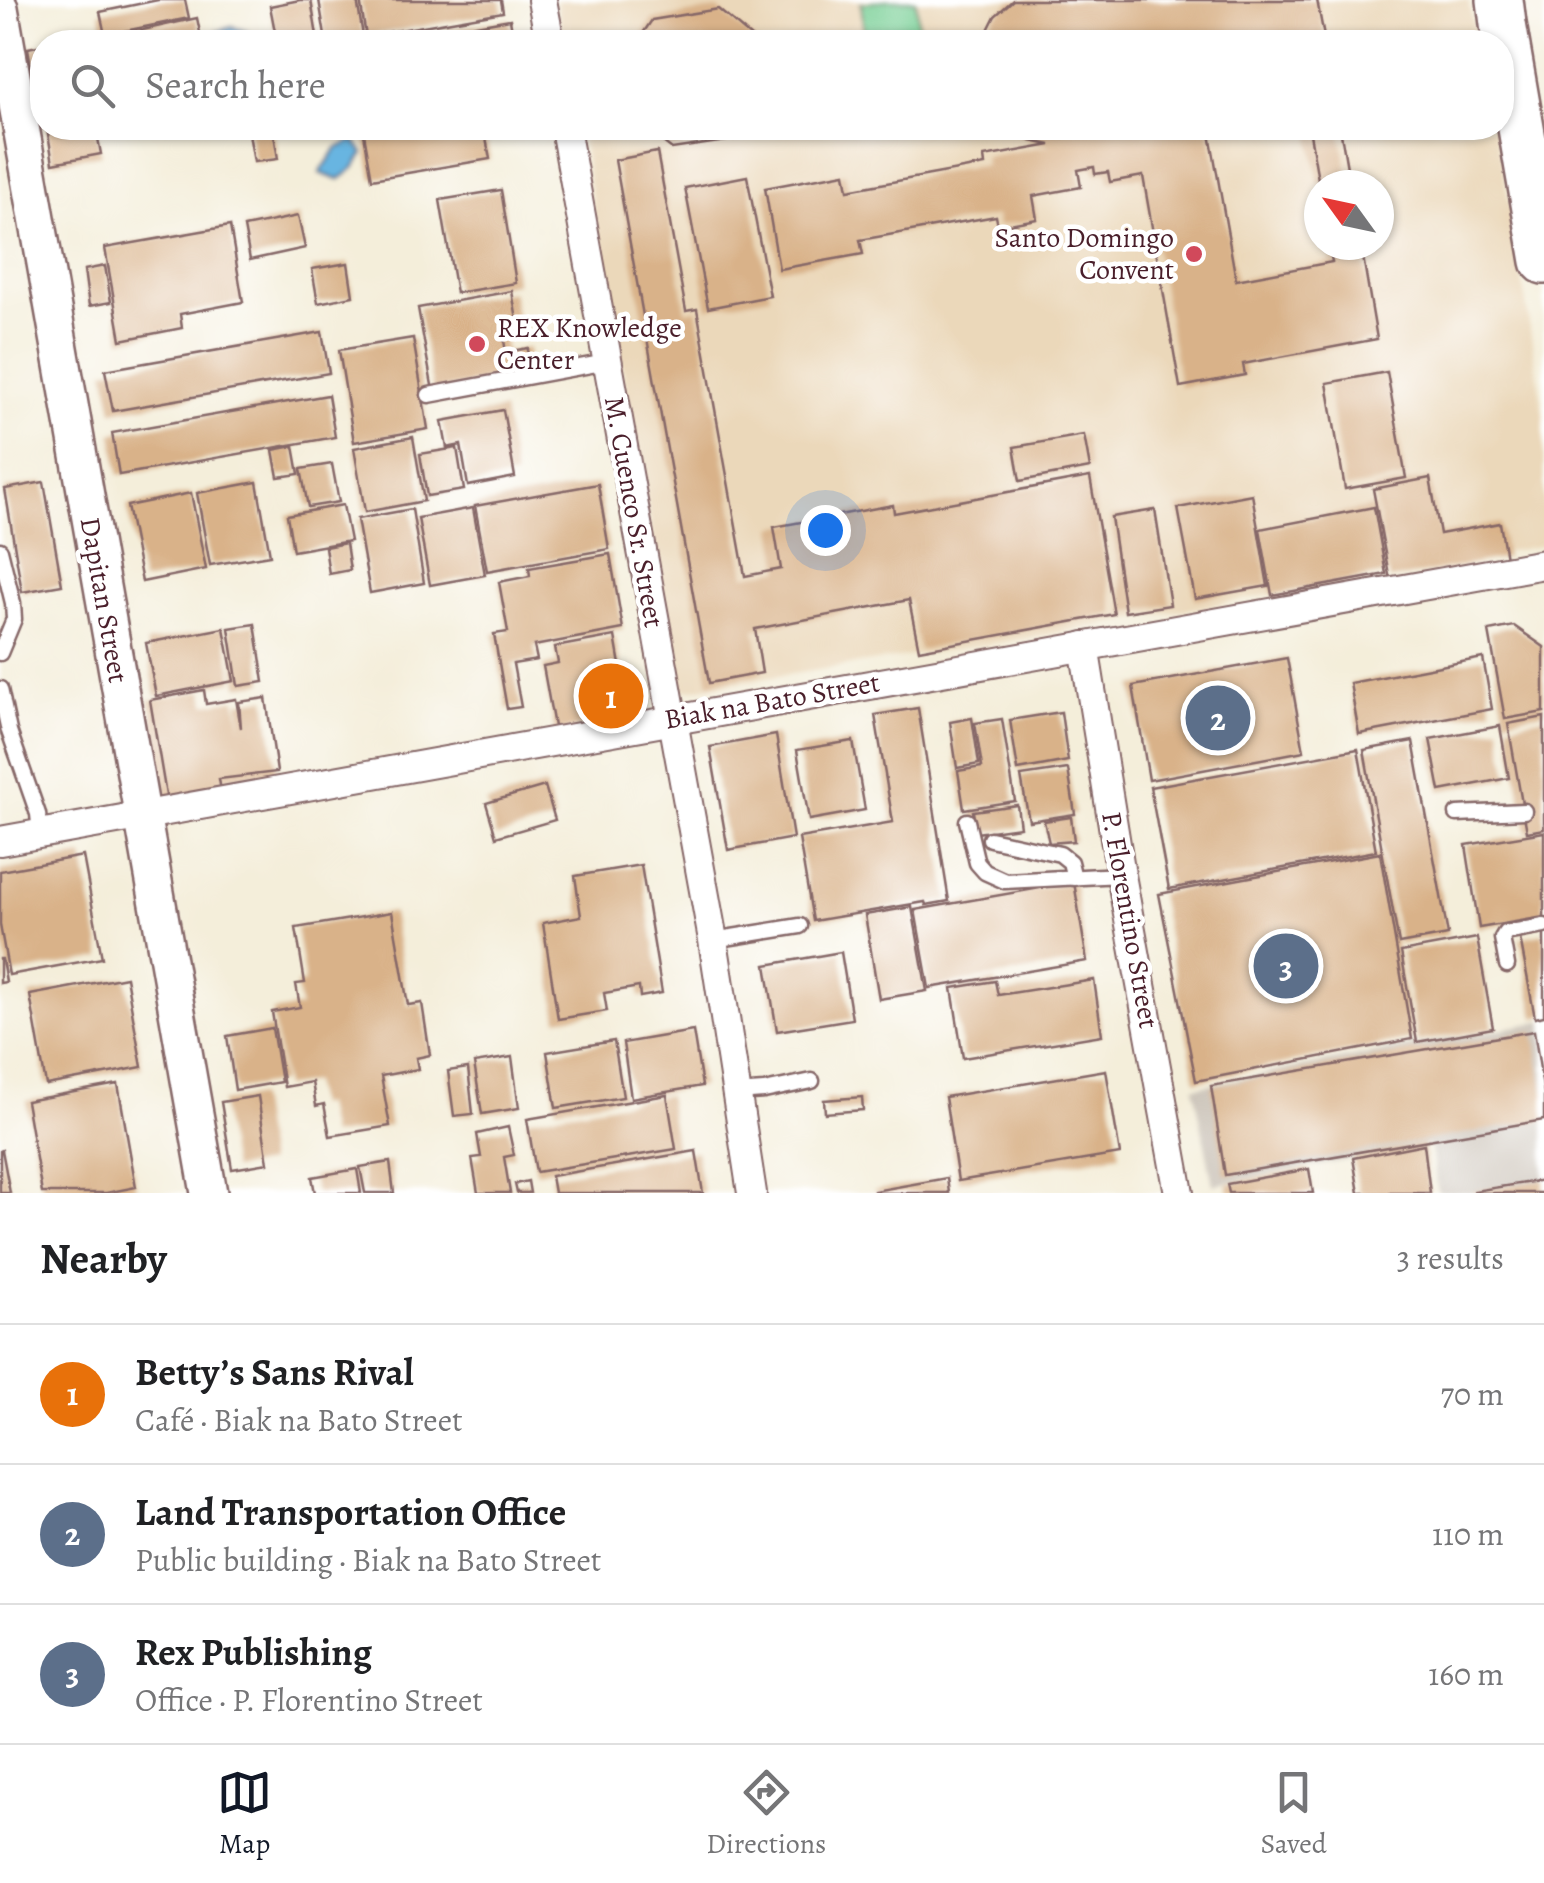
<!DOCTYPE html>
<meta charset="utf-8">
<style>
body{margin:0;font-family:Alegreya,serif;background:#f2f2f2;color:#202124}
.compass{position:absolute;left:1304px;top:170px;width:90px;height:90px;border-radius:50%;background:#fff;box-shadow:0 2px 8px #0004;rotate:303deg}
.you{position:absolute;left:825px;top:530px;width:35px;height:35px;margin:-25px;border:8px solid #fff;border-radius:50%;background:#1a73e8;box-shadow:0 0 0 15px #1a73e833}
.badge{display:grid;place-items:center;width:65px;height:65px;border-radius:50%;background:#111827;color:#fff;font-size:32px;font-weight:700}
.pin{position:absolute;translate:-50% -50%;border:5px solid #fff;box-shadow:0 2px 10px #0006}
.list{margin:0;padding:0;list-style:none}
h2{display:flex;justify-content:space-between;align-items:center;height:130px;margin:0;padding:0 40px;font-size:42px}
h2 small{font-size:32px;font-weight:400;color:#757577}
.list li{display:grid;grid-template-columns:65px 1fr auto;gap:30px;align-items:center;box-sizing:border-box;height:140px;padding:0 40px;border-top:2px solid #e0e0e0}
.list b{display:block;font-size:38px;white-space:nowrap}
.list p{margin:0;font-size:32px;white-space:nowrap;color:#757577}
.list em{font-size:32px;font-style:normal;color:#757577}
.icon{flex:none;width:55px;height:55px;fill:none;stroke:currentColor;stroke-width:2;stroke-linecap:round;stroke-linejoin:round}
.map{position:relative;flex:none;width:1544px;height:1193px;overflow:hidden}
.search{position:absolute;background:#fff;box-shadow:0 2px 8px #0004;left:30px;right:30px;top:30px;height:110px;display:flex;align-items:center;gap:25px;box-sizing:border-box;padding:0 35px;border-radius:40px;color:#757577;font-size:38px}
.sheet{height:550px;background:#fff}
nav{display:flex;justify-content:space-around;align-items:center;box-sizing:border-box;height:140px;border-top:2px solid #e0e0e0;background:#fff;font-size:28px;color:#757577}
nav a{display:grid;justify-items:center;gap:5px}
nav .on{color:#111827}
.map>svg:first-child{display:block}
.built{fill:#ebd8ba;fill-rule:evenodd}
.industrial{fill:#cbc3b8}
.green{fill:#77cf94;stroke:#607760;stroke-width:2.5}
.water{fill:#67b5e1;stroke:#586a86;stroke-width:2.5}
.building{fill:#d9b289}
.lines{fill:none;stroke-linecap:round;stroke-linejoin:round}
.service-casing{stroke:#866768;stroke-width:19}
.minor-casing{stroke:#866768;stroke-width:32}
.tertiary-casing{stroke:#866768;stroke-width:40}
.primary-casing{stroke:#866768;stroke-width:50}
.service{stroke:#fff;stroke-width:14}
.minor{stroke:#fff;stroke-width:28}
.tertiary{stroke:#fff;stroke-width:35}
.primary{stroke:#fff;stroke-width:45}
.poi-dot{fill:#d1495b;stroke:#fff;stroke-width:4}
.labels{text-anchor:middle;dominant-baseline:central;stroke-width:9;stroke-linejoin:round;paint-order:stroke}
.poi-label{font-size:28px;fill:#4a1f2b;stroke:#fff;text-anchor:end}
.street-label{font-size:28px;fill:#4a1f2b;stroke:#fff}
</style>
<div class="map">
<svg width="1544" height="1193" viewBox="0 0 1544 1193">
<rect width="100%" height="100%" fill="#fff"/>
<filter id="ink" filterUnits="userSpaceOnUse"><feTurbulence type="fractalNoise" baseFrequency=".01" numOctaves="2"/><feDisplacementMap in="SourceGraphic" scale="20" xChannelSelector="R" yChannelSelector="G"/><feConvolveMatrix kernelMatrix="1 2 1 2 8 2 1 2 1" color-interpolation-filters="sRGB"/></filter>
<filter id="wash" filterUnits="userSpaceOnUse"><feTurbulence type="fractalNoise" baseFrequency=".0048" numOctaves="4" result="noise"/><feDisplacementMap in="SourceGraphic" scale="40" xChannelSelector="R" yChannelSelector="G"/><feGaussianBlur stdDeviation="2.25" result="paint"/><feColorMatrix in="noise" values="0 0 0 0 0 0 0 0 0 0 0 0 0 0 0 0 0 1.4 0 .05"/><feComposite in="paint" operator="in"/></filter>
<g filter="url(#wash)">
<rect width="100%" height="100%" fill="#f4eeda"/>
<g class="built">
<polygon points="556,0 1468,0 1477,42 563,42"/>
<path d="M579,128h915l18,87 32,202v128l-516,93 -347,53zM1319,185h60v60h-60z"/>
</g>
<polygon class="industrial" points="1544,1021 1544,1193 1438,1193 1430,1145 1213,1185 1194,1087"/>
<polygon class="green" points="887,0 916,0 920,42 865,42 861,3"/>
<g class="water">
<polygon points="232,27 248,32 256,42 209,42 216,32"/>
<polygon points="354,140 364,153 354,168 339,180 320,173 336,149"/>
</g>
<g id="blocks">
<g class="building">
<polygon points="158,0 185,0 189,18 105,35 100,12"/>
<polygon points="300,0 311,0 318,42 277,42 270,6"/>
<polygon points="319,0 357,0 364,42 326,42"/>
<polygon points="360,0 501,0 503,12 366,36"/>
<polygon points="1013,0 1317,0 1325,42 982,42 995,16"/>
<polygon points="718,9 757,42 637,42 652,20"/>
<polygon points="197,18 202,42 93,42 93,41"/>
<polygon points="510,19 514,42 386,42 386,41"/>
<polygon points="42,45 42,95 36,96 28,48"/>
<polygon points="47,128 96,128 101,154 53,163"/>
<polygon points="248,128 273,128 278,159 254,162"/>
<polygon points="363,128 484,128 490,159 372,179"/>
<polygon points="645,128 746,128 739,139 672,149"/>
<polygon points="1008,128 1209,128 1236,280 1332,262 1329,245 1361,245 1377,339 1243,364 1245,375 1180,387 1143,176 1110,182 1108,172 1095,174 1094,167 1078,170 1081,187 1033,196 1037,219 998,226 996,216 860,240 863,254 779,269 765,188 845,173 848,190 985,165 984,157 1051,145 1031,141"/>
<polygon points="1309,128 1340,128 1350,185 1319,185"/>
<polygon points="657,152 686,311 697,309 745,576 781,569 774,527 893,505 894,513 1090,477 1114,614 919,650 909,600 755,629 762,673 709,683 615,160"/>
<polygon points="747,176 770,296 708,308 685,188"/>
<polygon points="501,190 516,283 456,293 440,200"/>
<polygon points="298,216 305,248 250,260 244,227"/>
<polygon points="230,226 243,302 180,314 182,328 121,340 105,248"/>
<polygon points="348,263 353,296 318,303 312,269"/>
<polygon points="105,266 111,302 89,306 84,270"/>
<polygon points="512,291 518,326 502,329 506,352 528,348 529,371 433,391 418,308"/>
<polygon points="322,332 329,373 113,411 105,370"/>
<polygon points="413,338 428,429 354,442 339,350"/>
<polygon points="1387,372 1406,478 1345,489 1327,383"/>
<polygon points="328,395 335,437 119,475 112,433"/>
<polygon points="503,410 515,477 468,486 461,445 447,448 442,421"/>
<polygon points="1084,435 1090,468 1020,481 1014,447"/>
<polygon points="413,437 424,501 365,512 354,448"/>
<polygon points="294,446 299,474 278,477 273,450"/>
<polygon points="457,448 464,490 427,496 420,454"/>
<polygon points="332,464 339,502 308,507 301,469"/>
<polygon points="1430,478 1440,534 1500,523 1506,558 1390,580 1373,489"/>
<polygon points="44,482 62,585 22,592 5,489"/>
<polygon points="257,482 270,555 210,565 197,493"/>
<polygon points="598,484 609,549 487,571 475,506"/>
<polygon points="191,493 206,569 142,582 127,506"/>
<polygon points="1252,494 1268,586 1195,599 1178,508"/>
<polygon points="343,505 350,541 293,551 287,515"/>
<polygon points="1374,507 1386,574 1272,595 1260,529"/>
<polygon points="473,508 485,575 430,585 418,518"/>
<polygon points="412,509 424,583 370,593 357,519"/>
<polygon points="1155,510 1170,605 1125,612 1111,517"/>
<polygon points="346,543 350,570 329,574 325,547"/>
<polygon points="610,554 623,629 534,646 537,660 513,664 521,707 507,709 494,634 508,632 499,582 530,576 529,568"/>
<polygon points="255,624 264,682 238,686 229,628"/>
<polygon points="1514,626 1544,647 1544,712 1505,719 1489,631"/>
<polygon points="224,628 234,681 156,696 146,643"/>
<polygon points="615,636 629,718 555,732 543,666 558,663 555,647"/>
<polygon points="1287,658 1304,751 1149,780 1133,686"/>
<polygon points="1483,658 1492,709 1359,734 1350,683"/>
<polygon points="204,690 206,704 236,699 241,728 239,702 266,698 277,772 219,779 222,797 168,807 150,700"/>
<polygon points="918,708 949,901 926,905 925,902 813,921 799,838 893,822 875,715"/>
<polygon points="1061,712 1068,761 1018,770 1010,720"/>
<polygon points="1544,717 1544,829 1527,832 1508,724"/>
<polygon points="972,718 979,764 957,768 950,722"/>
<polygon points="1002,719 1015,801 964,809 958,771 982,767 975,723"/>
<polygon points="1500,726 1509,778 1440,791 1430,739"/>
<polygon points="776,735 793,838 728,850 710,747"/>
<polygon points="853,741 865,810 809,820 797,750"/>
<polygon points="1413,741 1448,935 1399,944 1364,750"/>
<polygon points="1358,749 1376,851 1169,889 1150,787"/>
<polygon points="1068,769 1075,814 1029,821 1021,776"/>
<polygon points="545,786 555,820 496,837 486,803"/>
<polygon points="1017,805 1020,827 976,833 973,811"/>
<polygon points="1071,817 1074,841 1049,843 1044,821"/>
<polygon points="1544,832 1544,917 1479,928 1466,845"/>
<polygon points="1380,853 1412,1039 1196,1081 1159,894"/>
<polygon points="83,856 102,958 9,975 0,925 0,871"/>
<polygon points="641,865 662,993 640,997 639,987 604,993 607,1011 558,1019 543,923 581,916 575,876"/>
<polygon points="1074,882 1087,961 929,988 915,910"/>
<polygon points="912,907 927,991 879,999 865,915"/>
<polygon points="392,912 408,1005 422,1003 430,1055 416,1058 418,1069 381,1076 390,1126 330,1136 324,1104 316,1106 312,1082 284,1087 272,1012 300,1007 296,984 305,983 296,928"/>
<polygon points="1544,933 1544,1016 1535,1018 1520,938"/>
<polygon points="1477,938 1493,1028 1417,1042 1401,952"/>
<polygon points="841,952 852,1019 777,1031 766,965"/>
<polygon points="0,959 2,959 6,982 0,983"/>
<polygon points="126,977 142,1067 46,1085 30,995"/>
<polygon points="1094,980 1102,1035 963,1058 952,988 995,981 998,995"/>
<polygon points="272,1028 281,1082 235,1090 227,1036"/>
<polygon points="693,1031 702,1086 631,1098 623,1043"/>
<polygon points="1534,1031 1544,1094 1544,1120 1225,1175 1211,1086"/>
<polygon points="614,1041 623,1097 556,1108 547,1052"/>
<polygon points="512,1057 519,1108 482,1114 474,1063"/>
<polygon points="468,1068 473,1114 454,1116 448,1071"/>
<polygon points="1106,1070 1120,1154 958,1181 945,1097"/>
<polygon points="118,1084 136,1187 106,1193 42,1193 26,1101"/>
<polygon points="667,1095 676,1149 536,1172 527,1119"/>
<polygon points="258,1096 268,1163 232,1169 221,1102"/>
<polygon points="862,1097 863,1110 825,1113 824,1100"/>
<polygon points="508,1127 514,1155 504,1157 510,1193 478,1193 472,1158 481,1157 477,1134"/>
<polygon points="1424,1144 1430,1193 1359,1193 1353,1158"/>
<polygon points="2,1150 10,1193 0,1193 0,1151"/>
<polygon points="696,1151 703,1193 554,1193 551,1176"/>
<polygon points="390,1162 394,1193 365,1193 360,1167"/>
<polygon points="357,1169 361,1193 315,1193 312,1177"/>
<polygon points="1309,1169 1313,1193 1229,1193 1227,1184"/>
<polygon points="947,1178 949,1193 874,1193 874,1191"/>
<polygon points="1544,1180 1544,1193 1474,1193 1474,1191"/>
<polygon points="528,1181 530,1193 517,1193 515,1184"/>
</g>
</g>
</g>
<g filter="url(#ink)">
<use href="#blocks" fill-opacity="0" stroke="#866768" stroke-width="2.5"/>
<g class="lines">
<defs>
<g id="service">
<polyline points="429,395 607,362"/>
<polyline points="0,550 13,603 14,619 0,653"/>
<polyline points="0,689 9,731 38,814 40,833"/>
<polyline points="1457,814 1524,811"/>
<polyline points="967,821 977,863 985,872 1005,881 1121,875"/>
<polyline points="990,839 1060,854 1070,862 1074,878"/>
<polyline points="713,940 800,926"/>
<polyline points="1507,965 1502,938 1505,933 1544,926"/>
<polyline points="736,1093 764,1091 812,1081"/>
</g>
<g id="minor">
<polyline points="542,0 550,42"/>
<polyline points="565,128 713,940 752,1193"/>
<polyline points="1084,646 1121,875 1179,1193"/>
<polyline points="0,841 1544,564"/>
</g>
<polyline id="tertiary" points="0,8 209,1193"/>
<polyline id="primary" points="1500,0 1503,24 1544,261"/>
</defs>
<use href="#service" class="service-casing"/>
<use href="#minor" class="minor-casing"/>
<use href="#tertiary" class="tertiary-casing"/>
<use href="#primary" class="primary-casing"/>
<use href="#service" class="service"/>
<use href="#minor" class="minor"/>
<use href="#tertiary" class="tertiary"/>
<use href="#primary" class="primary"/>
</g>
</g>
<g class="poi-dot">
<circle cx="1194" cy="254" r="10"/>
<circle cx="477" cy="344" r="10"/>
</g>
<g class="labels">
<g class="poi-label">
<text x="1174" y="238">Santo Domingo<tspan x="1174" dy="32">Convent</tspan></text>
<text x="497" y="328" text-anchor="start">REX Knowledge<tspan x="497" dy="32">Center</tspan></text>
</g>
<g class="street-label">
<text transform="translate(634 512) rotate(80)">M. Cuenco Sr. Street</text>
<text transform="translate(104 600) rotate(80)">Dapitan Street</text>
<text transform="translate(772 701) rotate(-10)">Biak na Bato Street</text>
<text transform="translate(1130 920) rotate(80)">P. Florentino Street</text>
</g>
</g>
</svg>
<svg class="compass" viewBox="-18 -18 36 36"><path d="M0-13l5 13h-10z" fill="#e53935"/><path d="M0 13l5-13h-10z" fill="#757577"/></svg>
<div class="you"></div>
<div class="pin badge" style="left:611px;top:696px;background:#e8710a">1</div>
<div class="pin badge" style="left:1218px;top:718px;background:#5c6f8a">2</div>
<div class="pin badge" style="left:1286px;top:966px;background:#5c6f8a">3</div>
<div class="search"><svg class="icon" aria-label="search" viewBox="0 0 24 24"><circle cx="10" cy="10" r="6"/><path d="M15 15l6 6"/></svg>Search here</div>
</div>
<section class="sheet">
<h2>Nearby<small>3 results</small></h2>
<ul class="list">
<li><span class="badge" style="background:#e8710a">1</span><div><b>Betty’s Sans Rival</b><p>Café · Biak na Bato Street</p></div><em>70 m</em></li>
<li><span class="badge" style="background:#5c6f8a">2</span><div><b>Land Transportation Office</b><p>Public building · Biak na Bato Street</p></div><em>110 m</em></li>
<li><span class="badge" style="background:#5c6f8a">3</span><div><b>Rex Publishing</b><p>Office · P. Florentino Street</p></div><em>160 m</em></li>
</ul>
</section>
<nav>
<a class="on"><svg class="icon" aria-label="map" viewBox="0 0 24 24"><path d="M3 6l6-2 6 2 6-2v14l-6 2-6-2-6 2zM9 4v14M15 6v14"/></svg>Map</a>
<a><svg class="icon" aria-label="directions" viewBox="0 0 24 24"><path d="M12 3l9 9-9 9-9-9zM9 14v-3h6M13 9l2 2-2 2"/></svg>Directions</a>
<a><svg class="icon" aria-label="saved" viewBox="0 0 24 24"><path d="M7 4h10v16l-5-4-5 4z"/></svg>Saved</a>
</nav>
